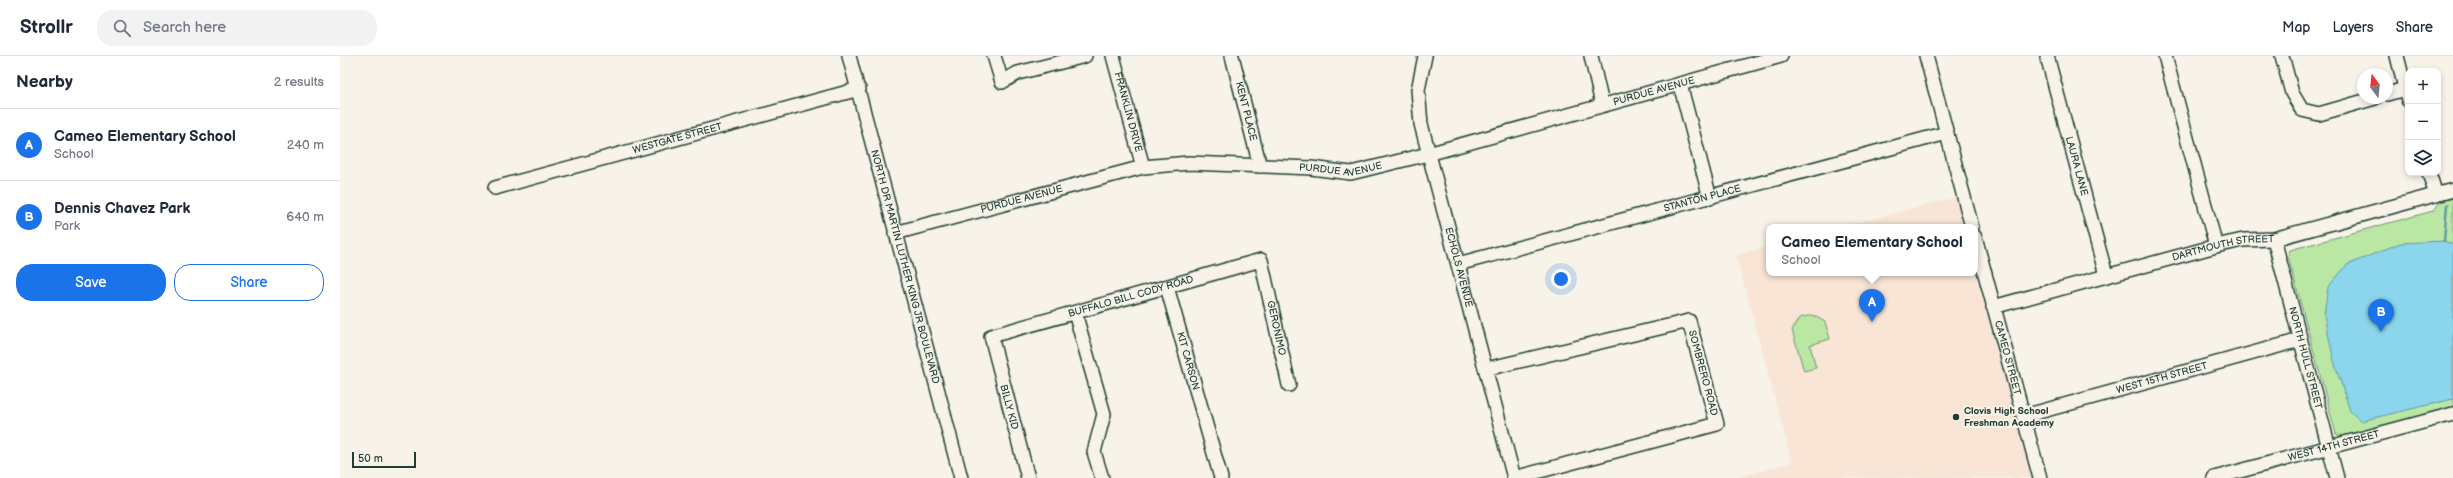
<!DOCTYPE html>
<meta charset="utf-8">
<style>
body{margin:0;font-family:"Balsamiq Sans",sans-serif;background:#f2f2f3;color:#1f2937}
.controls{position:absolute;right:12px;top:12px;display:grid;overflow:hidden;border-radius:8px;box-shadow:0 2px 6px #0003}
.controls button{width:36px;height:36px;display:grid;place-items:center;padding:0;border:0;border-bottom:1px solid #e0e1e3;background:#fff;color:#1f2937;font:20px sans-serif}
.compass{position:absolute;left:2017px;top:12px;width:36px;height:36px;border-radius:50%;background:#fff;box-shadow:0 2px 6px #0003;rotate:345deg}
.scale{position:absolute;left:12px;bottom:10px;width:64px;box-sizing:border-box;padding-left:4px;border:2px solid #1f3d34;border-top:0;font-size:11px;line-height:14px;white-space:nowrap;color:#1f3d34;-webkit-text-stroke:3px #f7f3e8;paint-order:stroke}
.you{position:absolute;left:1221px;top:223px;width:14px;height:14px;margin:-10px;border:3px solid #fff;border-radius:50%;background:#1a73e8;box-shadow:0 0 0 6px #1a73e833}
.badge{display:grid;place-items:center;width:26px;height:26px;border-radius:50%;background:#1a73e8;color:#fff;font-size:13px;font-weight:700}
.pin{position:absolute;translate:-50% -33px;filter:drop-shadow(0 1px 2px #0008)}
.pin::after{content:'';position:absolute;top:21px;width:14px;height:12px;background:inherit;clip-path:polygon(0 0,100% 0,50% 100%)}
.popup{position:absolute;left:1426px;top:168px;width:212px;height:52px;box-sizing:border-box;display:grid;place-content:center;border-radius:8px;background:#fff;filter:drop-shadow(0 1px 3px #0005);font-size:13px;white-space:nowrap;color:#747a83}
.popup b{font-size:15px;color:#1f2937}
.popup::after{content:'';position:absolute;left:50%;top:100%;margin-left:-8px;border:8px solid transparent;border-top-color:#fff}
.list{margin:0;padding:0;list-style:none}
h2{display:flex;justify-content:space-between;align-items:center;height:52px;margin:0;padding:0 16px;font-size:17px}
h2 small{font-size:13px;font-weight:400;color:#747a83}
.list li{display:grid;grid-template-columns:26px 1fr auto;gap:12px;align-items:center;box-sizing:border-box;height:72px;padding:0 16px;border-top:1px solid #e0e1e3}
.list b{display:block;font-size:15px;white-space:nowrap}
.list p{margin:0;font-size:13px;white-space:nowrap;color:#747a83}
.list em{font-size:13px;font-style:normal;color:#747a83}
.actions{display:flex;gap:8px;padding:12px 16px}
.actions a{flex:1;padding:9px 0;border:1px solid #1a73e8;border-radius:16px;text-align:center;font-size:14px;color:#1a73e8}
.actions .main{background:#1a73e8;color:#fff}
.icon{flex:none;width:22px;height:22px;fill:none;stroke:currentColor;stroke-width:2;stroke-linecap:round;stroke-linejoin:round}
.map{position:relative;flex:none;width:2113px;height:422px;overflow:hidden}
header{display:flex;align-items:center;gap:24px;box-sizing:border-box;height:56px;padding:0 20px;background:#fff;border-bottom:1px solid #e0e1e3}
header strong{font-size:19px}
nav{display:flex;gap:22px;margin-inline-start:auto;font-size:14px}
.search{width:280px;height:36px;background:#f2f2f3;display:flex;align-items:center;gap:10px;box-sizing:border-box;padding:0 14px;border-radius:16px;color:#747a83;font-size:15px}
main{display:flex}
aside{flex:1;background:#fff}
.map>svg:first-child{display:block}
.built{fill:#f8e5d6}
.green{fill:#bbe7a5;stroke:#6d926c}
.water{fill:#8bd6ec;stroke:#6099a2}
.lines{fill:none;stroke-linecap:round;stroke-linejoin:round}
.stream{stroke:#6099a2;stroke-width:2.5}
.minor-casing{stroke:#1f3d34;stroke-width:16}
.minor{stroke:#f7f3e8;stroke-width:13}
.poi-dot{fill:#1f3d34;stroke:#f7f3e8;stroke-width:1.5}
.labels{text-anchor:middle;dominant-baseline:central;stroke-width:4;stroke-linejoin:round;paint-order:stroke}
.street-label{font-size:10px;fill:#1f3d34;stroke:#f7f3e8}
.poi-label{font-size:10px;font-weight:bold;fill:#1f3d34;stroke:#f7f3e8;text-anchor:start}
</style>
<header>
<strong>Strollr</strong>
<div class="search"><svg class="icon" aria-label="search" viewBox="0 0 24 24"><circle cx="10" cy="10" r="6"/><path d="M15 15l6 6"/></svg>Search here</div>
<nav><a>Map</a><a>Layers</a><a>Share</a></nav>
</header>
<main>
<aside>
<h2>Nearby<small>2 results</small></h2>
<ul class="list">
<li><span class="badge">A</span><div><b>Cameo Elementary School</b><p>School</p></div><em>240 m</em></li>
<li><span class="badge">B</span><div><b>Dennis Chavez Park</b><p>Park</p></div><em>640 m</em></li>
</ul>
<div class="actions"><a class="main">Save</a><a>Share</a></div>
</aside>
<div class="map">
<svg width="2113" height="422" viewBox="0 0 2113 422">
<rect width="100%" height="100%" fill="#f7f3e8"/>
<filter id="ink" filterUnits="userSpaceOnUse"><feTurbulence type="fractalNoise" baseFrequency=".025" numOctaves="2"/><feDisplacementMap in="SourceGraphic" scale="8" xChannelSelector="R" yChannelSelector="G"/><feConvolveMatrix kernelMatrix="1 2 1 2 8 2 1 2 1" color-interpolation-filters="sRGB"/></filter>
<g filter="url(#ink)">
<g class="built">
<polygon points="1617,141 1625,171 1501,171"/>
<polygon points="1429,190 1429,217 1635,217 1635,210 1692,422 1396,422 1452,406 1396,199"/>
</g>
<g class="green">
<polygon points="2113,142 2113,352 2003,381 1996,378 1948,200 1950,194 2093,155 2100,146"/>
<polygon points="1473,259 1485,266 1490,283 1470,289 1476,312 1464,315 1452,274 1459,262"/>
</g>
<polygon class="water" points="2104,185 2113,189 2113,343 2021,365 2010,355 1994,305 1984,259 1988,231 2007,209 2060,187"/>
<g class="lines">
<polyline class="stream" points="2104,185 2107,149"/>
<defs>
<g id="minor">
<path id="s1" d="M509,0l112,422"/>
<polyline points="654,0 662,26 678,17 745,0"/>
<path id="s2" d="M773,0l30,111"/>
<path id="s3" d="M892,0l28,110"/>
<path id="s4" d="M1085,0l-7,34 3,34 93,354 203,-54 -28,-103 -203,48"/>
<polyline points="1251,0 1262,48"/>
<polyline points="1586,0 1632,171"/>
<path id="s5" d="M1707,0l59,219"/>
<polyline points="1825,0 1876,190"/>
<polyline points="1942,0 1952,37 1962,54 1979,58 2035,42"/>
<polyline points="2057,0 2068,44"/>
<polyline points="1340,28 1370,142"/>
<polyline points="2047,38 2065,33"/>
<polyline points="2089,117 2096,139"/>
<path id="s6" d="M155,132l364,-99"/>
<path id="s7" d="M555,177l248,-66 46,-4 122,5 40,5 77,-19 353,-98"/>
<path id="s8" d="M1635,181l65,241"/>
<path id="s9" d="M1934,183l63,239"/>
<path id="s10" d="M1118,208l489,-131"/>
<path id="s11" d="M827,231l54,191"/>
<path id="s12" d="M1653,251l223,-61 27,-6 31,-1 179,-49"/>
<polyline points="735,257 764,358 754,396 762,422"/>
<path id="s13" d="M1684,360l276,-76"/>
<path id="s14" d="M688,422l-37,-142 270,-76 28,125"/>
<path id="s15" d="M1874,422l239,-64"/>
</g>
</defs>
<use href="#minor" class="minor-casing"/>
<use href="#minor" class="minor"/>
</g>
</g>
<circle class="poi-dot" cx="1616" cy="361" r="4"/>
<g class="labels">
<g class="street-label">
<text stroke="none"><textPath href="#s7" startOffset="779">PURDUE AVENUE</textPath></text>
<text stroke="none"><textPath href="#s3" startOffset="57">KENT PLACE</textPath></text>
<text stroke="none"><textPath href="#s2" startOffset="58">FRANKLIN DRIVE</textPath></text>
<text stroke="none"><textPath href="#s6" startOffset="189">WESTGATE STREET</textPath></text>
<text stroke="none"><textPath href="#s7" startOffset="455">PURDUE AVENUE</textPath></text>
<text stroke="none"><textPath href="#s5" startOffset="114">LAURA LANE</textPath></text>
<text stroke="none"><textPath href="#s7" startOffset="131">PURDUE AVENUE</textPath></text>
<text stroke="none"><textPath href="#s10" startOffset="253">STANTON PLACE</textPath></text>
<text stroke="none"><textPath href="#s12" startOffset="238">DARTMOUTH STREET</textPath></text>
<text stroke="none"><textPath href="#s1" startOffset="218">NORTH DR MARTIN LUTHER KING JR BOULEVARD</textPath></text>
<text stroke="none"><textPath href="#s4" startOffset="217">ECHOLS AVENUE</textPath></text>
<text stroke="none"><textPath href="#s14" startOffset="292">BUFFALO BILL CODY ROAD</textPath></text>
<text stroke="none"><textPath href="#s14" startOffset="497">GERONIMO</textPath></text>
<text stroke="none"><textPath href="#s8" startOffset="125">CAMEO STREET</textPath></text>
<text stroke="none"><textPath href="#s9" startOffset="123">NORTH HULL STREET</textPath></text>
<text stroke="none"><textPath href="#s11" startOffset="77">KIT CARSON</textPath></text>
<text transform="translate(1363 317) rotate(75)">SOMBRERO ROAD</text>
<text stroke="none"><textPath href="#s13" startOffset="143">WEST 15TH STREET</textPath></text>
<text transform="translate(669 351) rotate(75)">BILLY KID</text>
<text stroke="none"><textPath href="#s15" startOffset="124">WEST 14TH STREET</textPath></text>
</g>
<g class="poi-label">
<text x="1624" y="355">Clovis High School<tspan x="1624" dy="12">Freshman Academy</tspan></text>
</g>
</g>
</svg>
<div class="controls">
<button>+</button>
<button>−</button>
<button><svg class="icon" aria-label="layers" viewBox="0 0 24 24"><path d="M12 4l9 5-9 5-9-5zM3 14l9 5 9-5"/></svg></button>
</div>
<svg class="compass" viewBox="-18 -18 36 36"><path d="M0-13l5 13h-10z" fill="#e53935"/><path d="M0 13l5-13h-10z" fill="#747a83"/></svg>
<div class="scale">50 m</div>
<div class="you"></div>
<div class="pin badge" style="left:1532px;top:266px">A</div>
<div class="popup"><b>Cameo Elementary School</b>School</div>
<div class="pin badge" style="left:2041px;top:276px">B</div>
</div>
</main>
